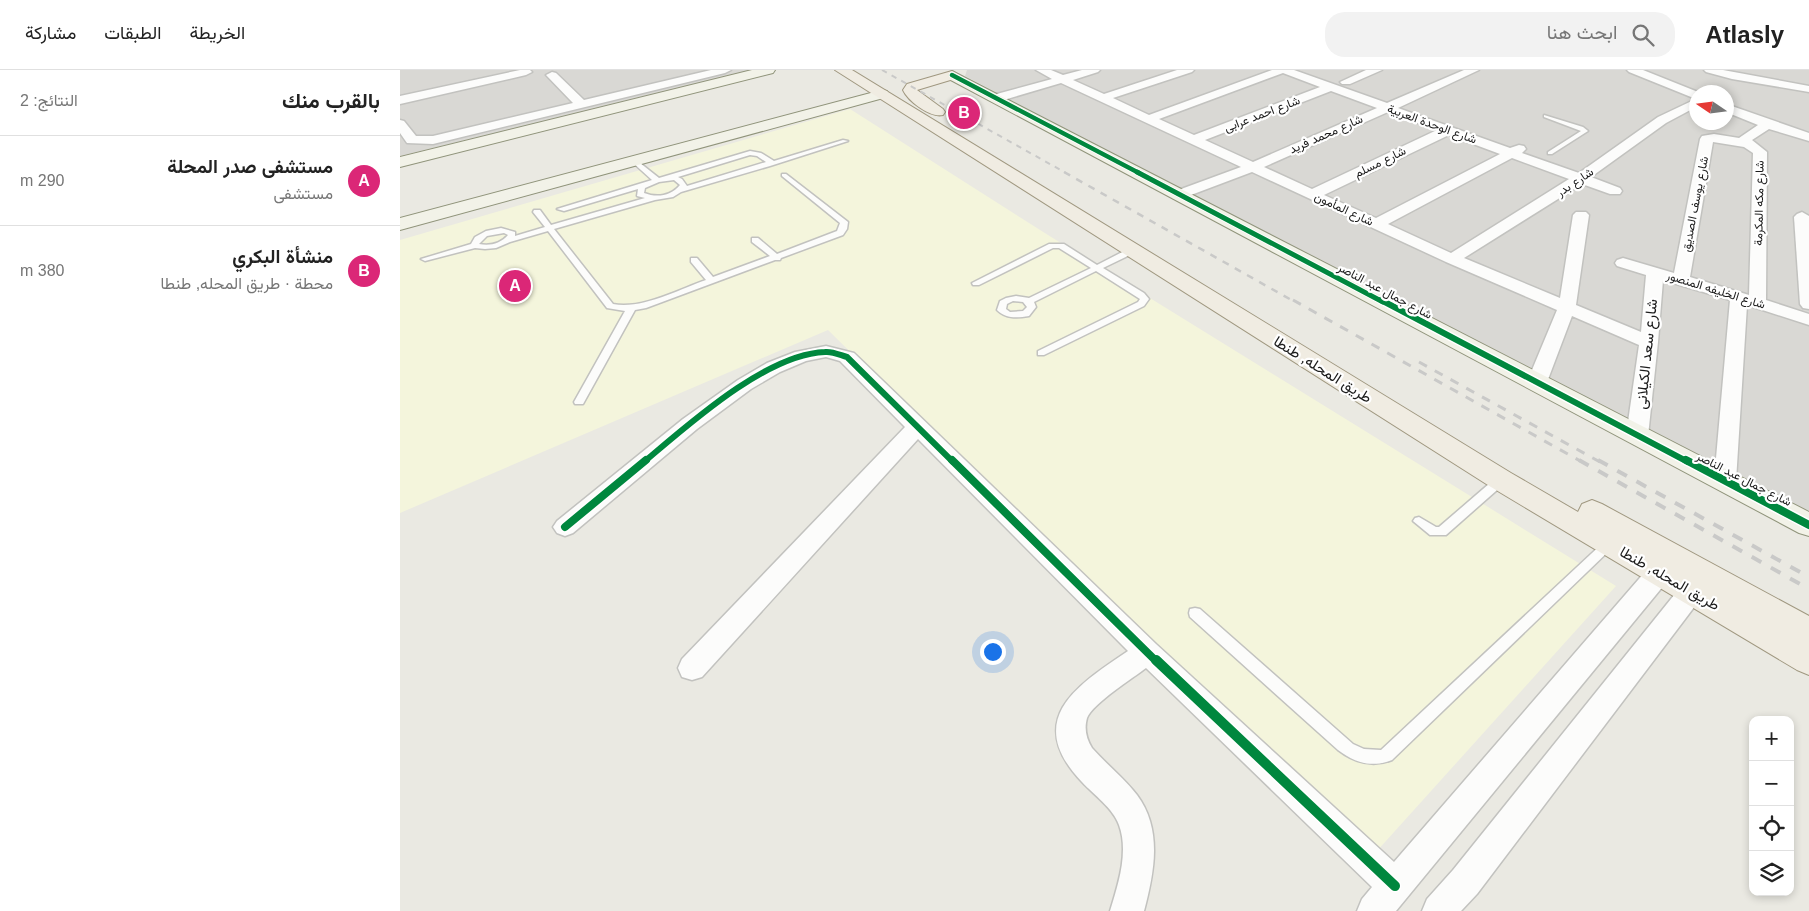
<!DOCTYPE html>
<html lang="ar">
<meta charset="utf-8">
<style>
body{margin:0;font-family:Arial,Vazirmatn,sans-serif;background:#f2f2f2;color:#222;direction:rtl}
.controls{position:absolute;right:15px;bottom:15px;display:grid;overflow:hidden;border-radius:10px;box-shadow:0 2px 8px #0003}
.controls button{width:45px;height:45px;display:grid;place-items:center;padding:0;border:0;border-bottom:1px solid #e0e0e0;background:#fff;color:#222;font:25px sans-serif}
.compass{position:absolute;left:1289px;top:15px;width:45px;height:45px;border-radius:50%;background:#fff;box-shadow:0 2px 8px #0003;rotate:283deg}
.you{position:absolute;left:592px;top:581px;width:18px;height:18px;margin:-12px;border:4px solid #fff;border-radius:50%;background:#1a73e8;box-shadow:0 0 0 8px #1a73e833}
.badge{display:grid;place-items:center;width:32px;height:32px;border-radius:50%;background:#db2777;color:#fff;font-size:16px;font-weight:700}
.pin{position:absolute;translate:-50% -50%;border:2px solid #fff;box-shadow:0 1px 5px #0006}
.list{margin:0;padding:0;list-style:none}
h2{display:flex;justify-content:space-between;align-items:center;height:65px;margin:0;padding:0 20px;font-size:21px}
h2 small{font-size:16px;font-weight:400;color:#767676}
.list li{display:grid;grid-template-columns:32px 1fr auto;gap:15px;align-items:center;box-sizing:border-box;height:90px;padding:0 20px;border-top:1px solid #e0e0e0}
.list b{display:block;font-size:19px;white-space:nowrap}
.list p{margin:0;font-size:16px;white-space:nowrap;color:#767676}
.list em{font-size:16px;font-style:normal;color:#767676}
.icon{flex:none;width:28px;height:28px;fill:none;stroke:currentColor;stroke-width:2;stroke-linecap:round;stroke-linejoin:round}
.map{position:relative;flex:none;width:1409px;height:841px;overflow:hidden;direction:ltr}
header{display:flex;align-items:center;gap:30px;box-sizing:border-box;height:70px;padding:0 25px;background:#fff;border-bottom:1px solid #e0e0e0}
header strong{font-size:24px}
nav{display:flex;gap:28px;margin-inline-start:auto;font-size:18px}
.search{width:350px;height:45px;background:#f2f2f2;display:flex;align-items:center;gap:12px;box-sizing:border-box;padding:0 18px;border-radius:20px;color:#767676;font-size:19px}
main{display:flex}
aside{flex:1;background:#fff}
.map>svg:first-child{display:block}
.residential{fill:#d9d8d4;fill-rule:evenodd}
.education{fill:#f4f5dc}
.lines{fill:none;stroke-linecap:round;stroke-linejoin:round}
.lane-casing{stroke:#c2c2bf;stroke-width:3}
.street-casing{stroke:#c2c2bf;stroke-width:3}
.secondary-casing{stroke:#90947b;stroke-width:2}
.primary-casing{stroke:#a09880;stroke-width:2}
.lane{fill:#fcfcfb;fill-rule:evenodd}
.street{fill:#fcfcfb;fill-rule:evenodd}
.secondary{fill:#f2f2e8;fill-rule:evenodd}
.primary{fill:#f0ece2;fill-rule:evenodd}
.rail-far3{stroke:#c9c9c8;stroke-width:2;stroke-dasharray:5.5 5.5;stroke-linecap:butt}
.rail-far2{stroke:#c9c9c8;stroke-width:2.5;stroke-dasharray:7 7;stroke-linecap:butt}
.rail-far1{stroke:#c9c9c8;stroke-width:3;stroke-dasharray:9 9;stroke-linecap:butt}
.rail{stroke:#c9c9c8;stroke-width:4;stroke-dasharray:11 11;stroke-linecap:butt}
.cycleway-far4-casing{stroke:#fff;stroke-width:6}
.cycleway-far3-casing{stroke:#fff;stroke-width:7}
.cycleway-far2-casing{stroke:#fff;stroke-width:9}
.cycleway-far1-casing{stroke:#fff;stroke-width:11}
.cycleway-casing{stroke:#fff;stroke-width:13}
.cycleway-far4{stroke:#00873e;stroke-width:4.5}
.cycleway-far3{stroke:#00873e;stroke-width:5}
.cycleway-far2{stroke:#00873e;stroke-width:6}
.cycleway-far1{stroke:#00873e;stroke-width:8}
.cycleway{stroke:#00873e;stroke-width:10}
.labels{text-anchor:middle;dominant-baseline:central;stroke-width:4.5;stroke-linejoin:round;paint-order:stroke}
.far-street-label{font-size:12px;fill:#1b1b1b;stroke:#fff}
.street-label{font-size:15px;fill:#1b1b1b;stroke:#fff}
</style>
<header>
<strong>Atlasly</strong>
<div class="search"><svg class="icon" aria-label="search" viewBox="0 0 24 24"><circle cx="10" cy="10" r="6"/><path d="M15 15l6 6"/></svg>ابحث هنا</div>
<nav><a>الخريطة</a><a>الطبقات</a><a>مشاركة</a></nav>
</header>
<main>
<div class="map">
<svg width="1409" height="841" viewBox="0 0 1409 841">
<rect width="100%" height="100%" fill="#eae9e2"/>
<g class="residential">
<polygon points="0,0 355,0 0,86"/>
<path d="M567,0h842v447l-783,-409 -61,-32zM1296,22h30v30h-30z"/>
</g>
<polygon class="education" points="450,39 648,165 1216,516 967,792 428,260 0,443 0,170"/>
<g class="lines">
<defs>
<g id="lane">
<polygon points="1144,45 1183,57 1188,61 1152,84 1148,84 1148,82 1181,61 1144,47"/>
<path d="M443,70l5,1 -78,25 -89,26 -8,5 -18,3 -101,29 59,75c28,6 67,-15 93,-24l-15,-18v-4h6l16,19 57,-21 -18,-14v-4h6l19,16 60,-23 3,-8 -58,-47v-2h4l62,48 -1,7 -4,6 -62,23 -1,2h-5l-129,48 -11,2 -52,94h-8l-1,-2 51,-91 -18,-3 -59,-77 -38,11 -14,6 -11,1 -10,-1 -50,13 -4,-2 50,-15 4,-7 11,-6 15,-3 14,4v4l30,-9 -12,-15 1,-2h6l11,15 94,-27 -8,-2 1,-7 -74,22 -7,-2 95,-29 -21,-19v-2h4l24,19 91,-27 11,2 13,8zM350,85l7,1 9,6 -79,24 -5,-7 -4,-2zM274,110l6,5c-9,11 -23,13 -36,8l1,-5 14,-6zM104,163l4,2c-8,9 -18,11 -29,9l8,-8z"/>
<path d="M649,174h15l33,21 33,-17h6v4l-33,16 41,25 5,6 -5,7 -100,49h-6v-4l100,-49 2,-3 -44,-28 -62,31 2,5 -7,9c-12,2 -23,3 -32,-6l3,-9 6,-3 10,-2 13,2 62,-30 -32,-20h-6l-74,37h-6l-1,-2zM613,231l10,1 4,5 -4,4 -13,1 -4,-3 1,-5z"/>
<polygon points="1101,406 1107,410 1105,413 1046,465 1030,465 1013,451 1015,448 1019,447 1036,457 1039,457 1097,407"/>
<path d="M1210,468l4,2 2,3 -2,3 -222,214c-20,8 -37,3 -54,-10l-148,-133 -1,-4 1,-4 5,-1 5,1 153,135 11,5 17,1 225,-210z"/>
</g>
<g id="street">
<polygon points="120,0 130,0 132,2 126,5 0,34 0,26"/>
<polygon points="311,0 331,0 325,3 33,74 7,73 0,63 0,50 4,51 16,66 33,66 173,33 146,5 152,2 156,3 184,30"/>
<path d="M636,0h15l12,5 19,-5h18l-2,2 -25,8 31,14 73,-24h17l-2,2 -79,26 36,17 123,-45h22l93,33 77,-33h15l-81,38 112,40 9,-3 5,1 2,3 -4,4 57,20 79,-56 38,-18 -67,-27 -2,-2h16l55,22 -2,15 -30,16 -75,54 29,11 2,3 -2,3h-10l-28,-10 -118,74 96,40 13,-83 3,-3h10l3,3 -13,90 65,27 5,-57 -29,-9 -2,-3 2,-3 6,-2 51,15 26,-134 2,-3 12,-2 25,4 19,-13 -32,-13v-8l83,29v8l-40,-12 -17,11 15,12 -1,148 43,14v11l-62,-20 -11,176 -3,6 -8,2 -8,-2 -3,-6 16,-181 -67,-20 -5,62 -10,94 -4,5 -7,2 -7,-2 -4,-5 13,-91 -67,-29 -25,66 -3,4 -7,2 -7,-2 -3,-4 30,-72 -111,-48 -194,-90 -69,26h-10l-2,-3 2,-3 68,-25 -180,-84 -64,19 -6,-4 2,-3 59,-16zM883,3l37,14 -126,48 -35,-16zM931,21l46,17 -124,54 -48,-22zM988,42l49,18 -125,59 -48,-22zM1049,65l51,19 -124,64 -52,-23zM1313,72l31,5 9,6 -4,142 -59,-18zM1112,88l57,21 -118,74 -63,-29z"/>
<polygon points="966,0 982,0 950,14 942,14 940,12"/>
<polygon points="1304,0 1323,0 1409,16 1409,22 1332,9 1306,2"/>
<polygon points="1402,142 1409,146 1409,239 1403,238 1400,234 1394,147 1397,144"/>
<path d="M426,276l28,7 302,291 238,218 257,-297 9,-3 9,3 3,7 -3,7 -273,332h-39l5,-12 10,-12 -226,-219c-13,10 -54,36 -59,50 -3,11 -1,20 5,30 14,16 32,30 45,47 26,35 17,78 7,116h-34c8,-26 19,-59 9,-86 -6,-17 -25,-30 -37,-43 -59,-62 -6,-96 46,-131l-210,-212 -216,238 -10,3 -10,-3 -4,-9 4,-9 223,-232 -65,-66 -14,-4 -20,4 -26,11 -29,17 -54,40 -124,104 -8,3 -8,-3 -4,-6 4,-6 126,-102 55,-39 29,-17 28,-11z"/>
<polygon points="1292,511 1301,514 1305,521 1301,528 1077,824 1061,841 1022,841 1027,829 1053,800 1283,514"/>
</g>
<g id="secondary">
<polygon points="352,0 375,0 373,3 0,97 0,87"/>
<polygon points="552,1 1409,442 1409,466 1399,463 547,8 545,5"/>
<polygon points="482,20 487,21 489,24 487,27 0,160 0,148"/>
</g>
<g id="primary">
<polygon points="435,0 452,0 1111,403 1178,442 1182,434 1192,430 1202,434 1409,546 1409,605 1397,600 1091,417"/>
<path d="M552,1l7,4 -2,3 -40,12 26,19 2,3 -2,3c-13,3 -35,-14 -40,-25l4,-6z"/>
</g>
</defs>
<use href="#lane" class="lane-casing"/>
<use href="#street" class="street-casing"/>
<use href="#secondary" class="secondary-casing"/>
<use href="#primary" class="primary-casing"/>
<use href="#lane" class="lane"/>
<use href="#street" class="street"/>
<use href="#secondary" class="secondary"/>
<use href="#primary" class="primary"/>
<polyline class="rail-far3" points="482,0 666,103"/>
<polyline class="rail-far2" points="664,102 895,232"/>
<g class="rail-far1">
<polyline points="893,230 1182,392"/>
<polyline points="1019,292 1200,392"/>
</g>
<g class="rail">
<polyline points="1179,390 1409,519"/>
<polyline points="1198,390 1409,507"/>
</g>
<defs>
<polyline id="cycleway-far4" points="552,5 739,103"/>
<polyline id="cycleway-far3" points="737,102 983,232"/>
<g id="cycleway-far2">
<polyline points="981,230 1288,392"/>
<path d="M244,392c44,-37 122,-108 181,-110 7,-1 15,3 22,5l106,105"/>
</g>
<g id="cycleway-far1">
<polyline points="552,390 757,592"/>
<polyline points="1286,390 1409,455"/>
<polyline points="165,457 246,390"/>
</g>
<polyline id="cycleway" points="756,590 995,816"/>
</defs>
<use href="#cycleway-far4" class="cycleway-far4-casing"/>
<use href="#cycleway-far3" class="cycleway-far3-casing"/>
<use href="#cycleway-far2" class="cycleway-far2-casing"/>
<use href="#cycleway-far1" class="cycleway-far1-casing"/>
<use href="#cycleway" class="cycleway-casing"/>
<use href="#cycleway-far4" class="cycleway-far4"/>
<use href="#cycleway-far3" class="cycleway-far3"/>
<use href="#cycleway-far2" class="cycleway-far2"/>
<use href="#cycleway-far1" class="cycleway-far1"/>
<use href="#cycleway" class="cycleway"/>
</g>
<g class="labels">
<g class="far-street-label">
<text transform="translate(862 44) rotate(-21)">شارع احمد عرابى</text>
<text transform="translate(1032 54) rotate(20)">شارع الوحدة العربية</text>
<text transform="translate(926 64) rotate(-24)">شارع محمد فريد</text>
<text transform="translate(980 92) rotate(-26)">شارع مسلم</text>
<text transform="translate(1175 112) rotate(-34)">شارع بدر</text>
<text transform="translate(1359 133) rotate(-89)">شارع مكه المكرمة</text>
<text transform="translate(1295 134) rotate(-79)">شارع يوسف الصديق</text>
<text transform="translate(944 139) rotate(25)">شارع المأمون</text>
<text transform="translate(1316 220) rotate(17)">شارع الخليفه المنصور</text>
<text transform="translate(985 221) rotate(28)">شارع جمال عبد الناصر</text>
<text transform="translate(1344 409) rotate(27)">شارع جمال عبد الناصر</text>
</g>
<g class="street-label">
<text transform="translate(1246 284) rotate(-84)">شارع سعد الكيلانى</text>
<text transform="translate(923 299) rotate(32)">طريق المحله, طنطا</text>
<text transform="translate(1270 508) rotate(30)">طريق المحله, طنطا</text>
</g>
</g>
</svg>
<div class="controls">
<button>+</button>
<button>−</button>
<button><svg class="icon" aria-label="locate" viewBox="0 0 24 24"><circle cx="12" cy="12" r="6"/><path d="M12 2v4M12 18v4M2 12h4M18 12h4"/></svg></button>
<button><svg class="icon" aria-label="layers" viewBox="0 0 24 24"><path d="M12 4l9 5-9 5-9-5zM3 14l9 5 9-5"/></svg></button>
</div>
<svg class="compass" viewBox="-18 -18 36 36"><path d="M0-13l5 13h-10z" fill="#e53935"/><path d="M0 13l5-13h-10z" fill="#767676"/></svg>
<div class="you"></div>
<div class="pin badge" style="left:115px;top:216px">A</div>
<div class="pin badge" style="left:564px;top:43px">B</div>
</div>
<aside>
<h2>بالقرب منك<small>النتائج: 2</small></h2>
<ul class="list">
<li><span class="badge">A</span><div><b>مستشفى صدر المحلة</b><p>مستشفى</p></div><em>290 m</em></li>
<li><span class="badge">B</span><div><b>منشأة البكري</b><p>محطة · طريق المحله, طنطا</p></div><em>380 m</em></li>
</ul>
</aside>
</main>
